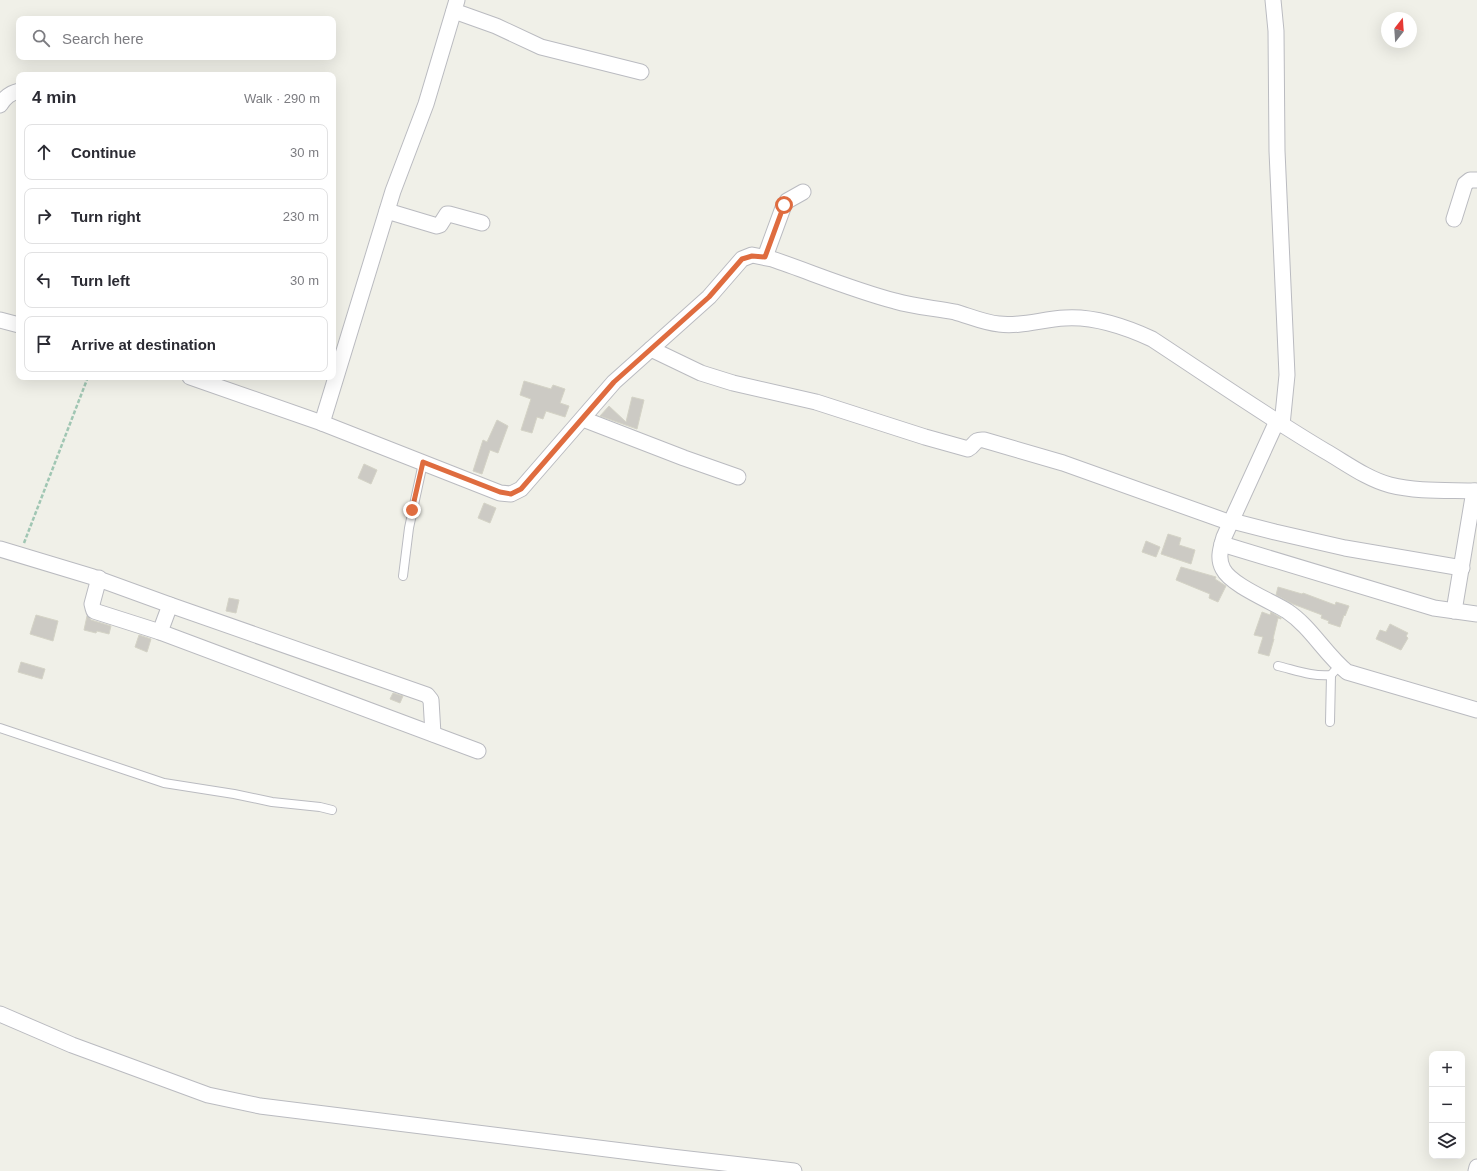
<!DOCTYPE html>
<meta charset="utf-8">
<style>
body{margin:0;font-family:Arial,sans-serif;background:#f2f2f3;color:#2b2b33}
.controls{position:absolute;right:12px;bottom:12px;display:grid;overflow:hidden;border-radius:8px;box-shadow:0 4px 16px #0002}
.controls button{width:36px;height:36px;display:grid;place-items:center;padding:0;border:0;border-bottom:1px solid #e1e1e2;background:#fff;color:#2b2b33;font:20px sans-serif}
.compass{position:absolute;left:1381px;top:12px;width:36px;height:36px;border-radius:50%;background:#fff;box-shadow:0 4px 16px #0002;rotate:17deg}
.stop{position:absolute;width:12px;height:12px;margin:-9px;border:3px solid #df6c3f;border-radius:50%;background:#fff}
.stop.end{background:#df6c3f;border-color:#fff;box-shadow:0 1px 4px #0008}
.list{margin:0;padding:0;list-style:none}
h2{display:flex;justify-content:space-between;align-items:center;height:52px;margin:0;padding:0 16px;font-size:17px}
h2 small{font-size:13px;font-weight:400;color:#7c7c81}
.list li{display:grid;grid-template-columns:26px 1fr auto;gap:12px;align-items:center;box-sizing:border-box;height:56px;margin:0 8px 8px;padding:0 8px;border:1px solid #e1e1e2;border-radius:8px}
.list b{display:block;font-size:15px;white-space:nowrap}
.list em{font-size:13px;font-style:normal;color:#7c7c81}
.icon{flex:none;width:22px;height:22px;fill:none;stroke:currentColor;stroke-width:2;stroke-linecap:round;stroke-linejoin:round}
.map{position:relative;flex:none;width:1477px;height:1171px;overflow:hidden}
.search{position:absolute;background:#fff;box-shadow:0 4px 16px #0002;left:16px;top:16px;width:320px;height:44px;display:flex;align-items:center;gap:10px;box-sizing:border-box;padding:0 14px;border-radius:8px;color:#7c7c81;font-size:15px}
.panel{position:absolute;background:#fff;box-shadow:0 4px 16px #0002;left:16px;top:72px;width:320px;height:308px;border-radius:8px}
.map>svg:first-child{display:block}
.building{fill:#cccac4;stroke:#d4d3c6}
.lines{fill:none;stroke-linecap:round;stroke-linejoin:round}
.service-casing{stroke:#babbc0;stroke-width:10}
.minor-casing{stroke:#babbc0;stroke-width:17}
.path{stroke:#a0c6b3;stroke-width:2.5;stroke-dasharray:4 2;stroke-linecap:butt}
.service{stroke:#fff;stroke-width:8}
.minor{stroke:#fff;stroke-width:15}
.route{stroke:#df6c3f;stroke-width:5}
</style>
<div class="map">
<svg width="1477" height="1171" viewBox="0 0 1477 1171">
<rect width="100%" height="100%" fill="#f0f0e8"/>
<g class="building">
<polygon points="524,381 551,389 553,385 565,389 560,403 569,406 565,417 546,411 543,419 537,417 532,433 521,430 531,399 520,395"/>
<polygon points="632,397 644,400 637,429 600,416 609,406 626,422"/>
<polygon points="497,420 508,426 498,453 490,450 482,474 473,471 483,440 487,442"/>
<polygon points="364,464 377,470 371,484 358,478"/>
<polygon points="484,503 496,508 490,523 478,518"/>
<polygon points="1168,534 1181,538 1179,545 1195,550 1191,564 1161,554"/>
<polygon points="1146,541 1160,547 1156,557 1142,552"/>
<polygon points="1181,567 1216,577 1215,579 1226,586 1218,602 1209,598 1210,594 1176,580"/>
<polygon points="1278,587 1302,594 1303,593 1335,605 1336,602 1349,606 1345,616 1344,615 1340,627 1328,623 1329,621 1321,618 1322,615 1293,604 1276,595"/>
<polygon points="229,598 239,600 236,613 226,611"/>
<polygon points="1262,612 1270,615 1271,612 1281,618 1281,619 1278,618 1273,639 1274,639 1269,656 1258,653 1263,637 1254,635"/>
<polygon points="36,615 58,621 53,641 30,634"/>
<polygon points="87,616 91,620 111,626 109,634 97,631 96,633 84,630"/>
<polygon points="1390,624 1408,633 1406,636 1408,638 1401,650 1376,639 1380,630 1386,632"/>
<polygon points="139,635 151,639 147,652 135,647"/>
<polygon points="21,662 45,669 42,679 18,672"/>
<polygon points="393,693 403,696 400,703 390,699"/>
</g>
<g class="lines">
<defs>
<g id="service">
<polyline points="403,576 409,528 423,463"/>
<path d="M1278,666c17,4 35,11 53,9l8,-9"/>
<polyline points="1330,722 1331,675"/>
<polyline points="0,728 164,783 234,794 272,802 320,807 332,810"/>
</g>
<g id="minor">
<polyline points="1273,0 1276,31 1277,151 1287,375 1282,425"/>
<polyline points="454,11 496,26 541,47 641,72"/>
<path d="M0,105c5,-8 10,-12 19,-14"/>
<polyline points="387,211 437,226 440,225 447,214 449,214 482,223"/>
<polyline points="1454,219 1465,184 1470,180 1477,180"/>
<polyline points="765,257 784,205 787,201 803,192"/>
<polyline points="0,320 19,325"/>
<path d="M651,349l50,24 32,10 83,19 109,35 43,12c8,-4 5,-10 16,-9l79,23 168,60"/>
<path d="M190,377l132,46 178,70 11,1 10,-5 93,-107 95,-85 33,-38 10,-4 20,4c41,14 81,31 123,42 20,6 40,7 60,11 14,4 30,11 44,12 21,3 44,-5 66,-6 30,-2 61,9 87,21 58,38 114,77 173,112 21,12 42,28 65,34 28,7 58,5 87,6"/>
<polyline points="583,419 684,458 738,477"/>
<path d="M1277,421l-53,116c-3,11 -7,21 -1,32 8,16 48,32 64,42 24,16 38,43 60,61l130,38"/>
<polyline points="322,423 393,191 426,104 457,0"/>
<polyline points="1232,521 1275,532 1345,548 1462,568"/>
<polyline points="1222,544 1434,608 1477,614"/>
<polyline points="0,549 93,577 170,605 427,695 431,700 433,734"/>
<polyline points="99,578 92,604 93,608 94,611 160,632 478,751"/>
<polyline points="1454,611 1474,491"/>
<polyline points="160,632 170,605"/>
<polyline points="0,1014 72,1045 208,1095 260,1106 671,1157 794,1171"/>
<polyline points="1476,1171 1477,1167"/>
</g>
</defs>
<use href="#service" class="service-casing"/>
<use href="#minor" class="minor-casing"/>
<polyline class="path" points="24,543 88,377"/>
<use href="#service" class="service"/>
<use href="#minor" class="minor"/>
</g>
<g class="lines">
<polyline class="route" points="412,510 423,462 500,492 511,494 521,489 614,382 709,297 742,259 752,256 765,257 784,205"/>
</g>
</svg>
<div class="controls">
<button>+</button>
<button>−</button>
<button><svg class="icon" aria-label="layers" viewBox="0 0 24 24"><path d="M12 4l9 5-9 5-9-5zM3 14l9 5 9-5"/></svg></button>
</div>
<svg class="compass" viewBox="-18 -18 36 36"><path d="M0-13l5 13h-10z" fill="#e53935"/><path d="M0 13l5-13h-10z" fill="#7c7c81"/></svg>
<div class="stop" style="left:784px;top:205px"></div>
<div class="stop end" style="left:412px;top:510px"></div>
<div class="search"><svg class="icon" aria-label="search" viewBox="0 0 24 24"><circle cx="10" cy="10" r="6"/><path d="M15 15l6 6"/></svg>Search here</div>
<section class="panel">
<h2>4 min<small>Walk · 290 m</small></h2>
<ul class="list">
<li><svg class="icon" aria-label="ahead" viewBox="0 0 24 24"><path d="M12 20V5M6 11l6-6 6 6"/></svg><div><b>Continue</b></div><em>30 m</em></li>
<li><svg class="icon" aria-label="right" viewBox="0 0 24 24"><path d="M7 20v-9h11M14 6l5 5-5 5"/></svg><div><b>Turn right</b></div><em>230 m</em></li>
<li><svg class="icon" aria-label="left" viewBox="0 0 24 24"><path d="M17 20v-9H6M10 6l-5 5 5 5"/></svg><div><b>Turn left</b></div><em>30 m</em></li>
<li><svg class="icon" aria-label="arrive" viewBox="0 0 24 24"><path d="M6 21V4h12l-3 4 3 4H6"/></svg><div><b>Arrive at destination</b></div></li>
</ul>
</section>
</div>
